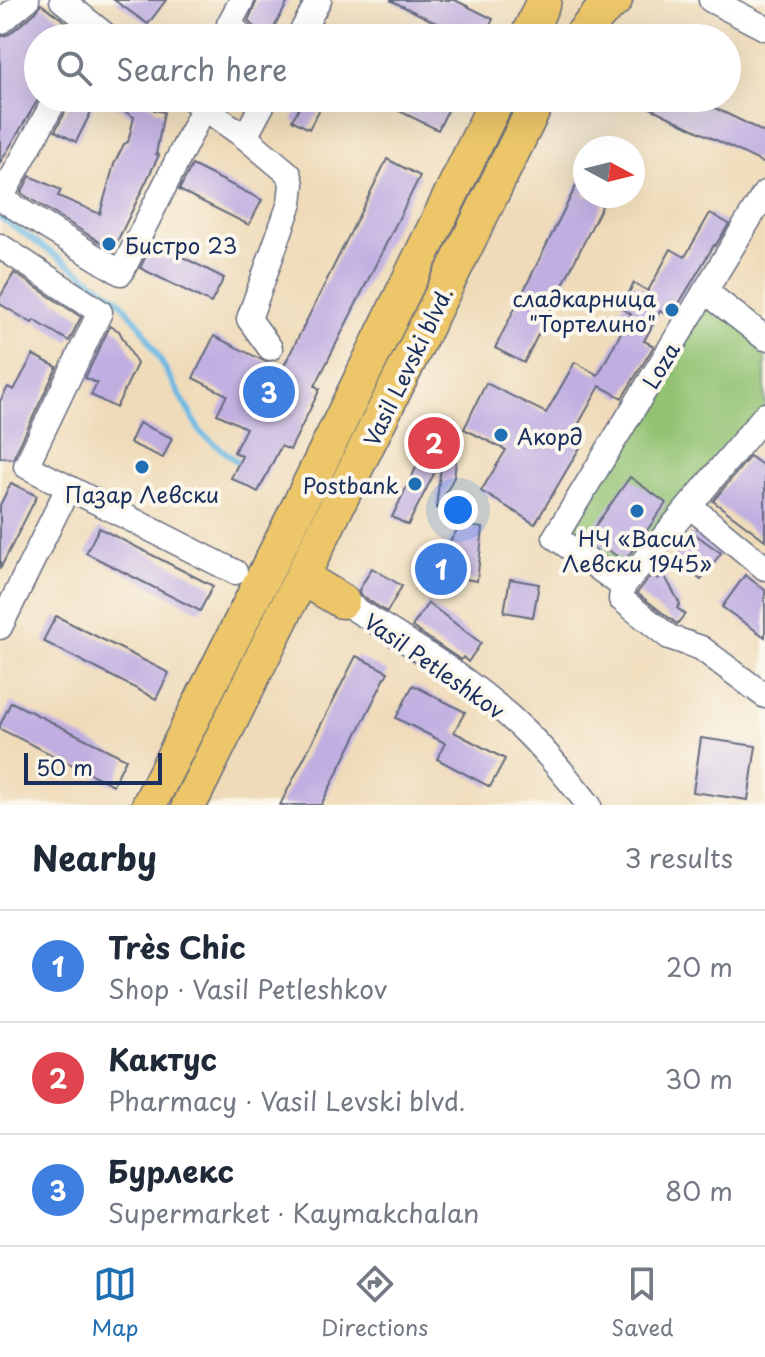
<!DOCTYPE html>
<meta charset="utf-8">
<style>
body{margin:0;font-family:"Playpen Sans",sans-serif;background:#f6f6f7;color:#1f2937}
.compass{position:absolute;left:573px;top:136px;width:72px;height:72px;border-radius:50%;background:#fff;box-shadow:0 8px 32px #0002;rotate:97deg}
.scale{position:absolute;left:24px;bottom:20px;width:138px;box-sizing:border-box;padding-left:8px;border:4px solid #1b2f5e;border-top:0;font-size:22px;line-height:28px;white-space:nowrap;color:#1b2f5e;-webkit-text-stroke:6px #fbf7ec;paint-order:stroke}
.you{position:absolute;left:458px;top:510px;width:28px;height:28px;margin:-20px;border:6px solid #fff;border-radius:50%;background:#1a73e8;box-shadow:0 0 0 12px #1a73e833}
.badge{display:grid;place-items:center;width:52px;height:52px;border-radius:50%;background:#1f6fb2;color:#fff;font-size:26px;font-weight:700}
.pin{position:absolute;translate:-50% -50%;border:4px solid #fff;box-shadow:0 2px 8px #0006}
.list{margin:0;padding:0;list-style:none}
h2{display:flex;justify-content:space-between;align-items:center;height:104px;margin:0;padding:0 32px;font-size:34px}
h2 small{font-size:26px;font-weight:400;color:#747a83}
.list li{display:grid;grid-template-columns:52px 1fr auto;gap:24px;align-items:center;box-sizing:border-box;height:112px;padding:0 32px;border-top:2px solid #e0e1e3}
.list b{display:block;font-size:30px;white-space:nowrap}
.list p{margin:0;font-size:26px;white-space:nowrap;color:#747a83}
.list em{font-size:26px;font-style:normal;color:#747a83}
.icon{flex:none;width:44px;height:44px;fill:none;stroke:currentColor;stroke-width:2;stroke-linecap:round;stroke-linejoin:round}
.map{position:relative;flex:none;width:765px;height:805px;overflow:hidden}
.search{position:absolute;background:#fff;box-shadow:0 8px 32px #0002;left:24px;right:24px;top:24px;height:88px;display:flex;align-items:center;gap:20px;box-sizing:border-box;padding:0 28px;border-radius:44px;color:#747a83;font-size:30px}
.sheet{height:440px;background:#fff}
nav{display:flex;justify-content:space-around;align-items:center;box-sizing:border-box;height:112px;border-top:2px solid #e0e1e3;background:#fff;font-size:22px;color:#747a83}
nav a{display:grid;justify-items:center;gap:4px}
nav .on{color:#1f6fb2}
.map>svg:first-child{display:block}
.green{fill:#92c272;stroke:#567868;stroke-width:2}
.lines{fill:none;stroke-linecap:round;stroke-linejoin:round}
.stream{stroke:#68b8e3;stroke-width:6}
.building{fill:#c0aee1}
.minor-casing{stroke:#656b7e;stroke-width:27}
.highway-casing{stroke:#656b7e;stroke-width:37}
.minor{stroke:#fff;stroke-width:24}
.highway{stroke:#ecc669;stroke-width:34}
.poi-dot{fill:#1f6fb2;stroke:#fbf7ec;stroke-width:3}
.labels{text-anchor:middle;dominant-baseline:central;stroke-width:8;stroke-linejoin:round;paint-order:stroke}
.poi-label{font-size:22px;fill:#1b2f5e;stroke:#fbf7ec;text-anchor:start}
.street-label{font-size:22px;fill:#1b2f5e;stroke:#fbf7ec}
</style>
<div class="map">
<svg width="765" height="805" viewBox="0 0 765 805">
<rect width="100%" height="100%" fill="#fbf7ec"/>
<filter id="ink" filterUnits="userSpaceOnUse"><feTurbulence type="fractalNoise" baseFrequency=".0125" numOctaves="2"/><feDisplacementMap in="SourceGraphic" scale="16" xChannelSelector="R" yChannelSelector="G"/><feConvolveMatrix kernelMatrix="1 2 1 2 8 2 1 2 1" color-interpolation-filters="sRGB"/></filter>
<filter id="wash" filterUnits="userSpaceOnUse"><feTurbulence type="fractalNoise" baseFrequency=".006" numOctaves="4" result="noise"/><feDisplacementMap in="SourceGraphic" scale="32" xChannelSelector="R" yChannelSelector="G"/><feGaussianBlur stdDeviation="1.8" result="paint"/><feColorMatrix in="noise" values="0 0 0 0 0 0 0 0 0 0 0 0 0 0 0 0 0 1.4 0 .05"/><feComposite in="paint" operator="in"/></filter>
<g filter="url(#wash)">
<rect width="100%" height="100%" fill="#efdbb9"/>
<polygon class="green" points="705,291 765,338 765,414 623,586 555,537"/>
<g class="lines">
<polyline class="stream" points="0,217 117,298 141,326 201,433 239,463"/>
</g>
<g id="blocks">
<g class="building">
<polygon points="114,0 166,0 148,24"/>
<polygon points="257,0 289,0 270,35 254,27 248,21"/>
<polygon points="390,0 455,0 493,19 484,38 467,38"/>
<polygon points="41,4 71,26 73,38 38,38 39,98 0,163 0,37 9,34 36,12"/>
<polygon points="71,98 98,98 76,142 55,131 69,105"/>
<polygon points="100,98 118,98 154,106 154,110 164,112 156,154 159,155 113,250 21,193 30,176 61,190 58,196 100,214 114,164 124,144 128,142 134,117"/>
<polygon points="305,98 321,107 309,129 292,120"/>
<polygon points="373,98 439,98 451,104 438,130"/>
<polygon points="630,98 694,98 744,122 765,133 765,164"/>
<polygon points="387,159 420,176 315,386 320,389 290,450 281,446 258,492 231,478 242,456 234,452 246,428 217,414 227,395 193,378 214,336 282,370"/>
<polygon points="192,165 262,200 249,225 179,190"/>
<polygon points="585,168 585,196 607,196 524,363 495,348"/>
<polygon points="710,213 729,224 715,246 714,245 671,317 660,311 644,341 654,346 622,398 600,386 574,432 585,439 535,524 481,491 506,450 464,429 486,383 546,413 575,362 598,375 631,314 621,308 634,283 648,291 671,249 685,257"/>
<polygon points="153,242 224,278 211,303 140,268"/>
<polygon points="14,273 81,317 69,341 34,320 32,323 0,304 0,297"/>
<polygon points="110,326 119,331 137,364 116,408 91,395 97,383 85,378"/>
<polygon points="33,355 57,367 13,459 0,457 0,401 8,387 14,390"/>
<polygon points="440,418 452,424 449,444 442,458 456,462 454,477 438,509 436,508 442,458 408,525 392,517"/>
<polygon points="139,423 172,438 163,458 130,443"/>
<polygon points="750,456 765,467 765,540 713,501"/>
<polygon points="630,477 666,503 643,536 641,535 643,537 624,561 588,536"/>
<polygon points="11,483 37,496 0,569 0,505"/>
<polygon points="460,525 483,528 477,581 431,573"/>
<polygon points="99,528 213,586 200,611 86,553"/>
<polygon points="692,532 721,553 701,580 673,559"/>
<polygon points="372,568 402,586 387,612 360,595 359,590"/>
<polygon points="663,573 680,604 677,608 685,614 677,624 637,593 652,574 658,579"/>
<polygon points="745,575 765,590 765,637 722,607"/>
<polygon points="510,579 539,584 533,617 504,612"/>
<polygon points="428,603 481,643 468,662 463,657 461,660 412,627"/>
<polygon points="56,616 169,673 156,699 43,641"/>
<polygon points="356,656 388,672 321,805 280,805"/>
<polygon points="413,685 465,712 454,732 505,759 490,787 437,759 445,743 396,718"/>
<polygon points="11,702 126,759 113,785 0,729 0,725"/>
<polygon points="701,738 756,746 748,800 693,792"/>
</g>
</g>
</g>
<g filter="url(#ink)">
<use href="#blocks" fill-opacity="0" stroke="#656b7e" stroke-width="2"/>
<g class="lines">
<defs>
<g id="minor">
<polyline points="62,0 109,38"/>
<polyline points="242,0 229,24 244,38"/>
<polyline points="711,0 765,28"/>
<polyline points="0,22 27,0"/>
<polyline points="298,38 319,0"/>
<polyline points="193,100 245,137 289,174 292,184 290,203 249,319 270,348"/>
<polyline points="245,137 266,98"/>
<polyline points="765,193 555,537 623,586 621,599 669,637 701,648 765,696"/>
<polyline points="0,198 121,273 204,107"/>
<polyline points="1,198 56,98"/>
<polyline points="0,246 100,312 26,466 235,572"/>
<polyline points="705,291 765,338"/>
<polyline points="690,506 765,568"/>
<polyline points="623,586 765,415"/>
<path d="M342,601c62,39 129,77 182,129 24,23 44,49 65,75"/>
<polyline points="0,627 68,488"/>
</g>
<g id="highway">
<polyline points="527,38 544,0"/>
<polyline points="579,38 601,12 615,0"/>
<polyline points="303,578 342,601"/>
<polyline points="149,805 290,524 498,98"/>
<polyline points="189,805 539,98"/>
</g>
</defs>
<use href="#minor" class="minor-casing"/>
<use href="#highway" class="highway-casing"/>
<use href="#minor" class="minor"/>
<use href="#highway" class="highway"/>
</g>
</g>
<g class="poi-dot">
<circle cx="109" cy="244" r="8"/>
<circle cx="672" cy="310" r="8"/>
<circle cx="501" cy="435" r="8"/>
<circle cx="142" cy="467" r="8"/>
<circle cx="415" cy="484" r="8"/>
<circle cx="637" cy="511" r="8"/>
</g>
<g class="labels">
<g class="poi-label">
<text x="125" y="244">Бистро 23</text>
<text x="656" y="297" text-anchor="end">сладкарница<tspan x="656" dy="25">"Тортелино"</tspan></text>
<text x="517" y="435">Акорд</text>
<text x="399" y="484" text-anchor="end">Postbank</text>
<text x="142" y="493" text-anchor="middle">Пазар Левски</text>
<text x="637" y="537" text-anchor="middle">НЧ «Васил<tspan x="637" dy="25">Левски 1945»</tspan></text>
</g>
<g class="street-label">
<text transform="translate(660 365) rotate(-59)">Loza</text>
<text transform="translate(407 366) rotate(-64)">Vasil Levski blvd.</text>
<text transform="translate(435 665) rotate(35)">Vasil Petleshkov</text>
</g>
</g>
</svg>
<svg class="compass" viewBox="-18 -18 36 36"><path d="M0-13l5 13h-10z" fill="#e53935"/><path d="M0 13l5-13h-10z" fill="#747a83"/></svg>
<div class="scale">50 m</div>
<div class="you"></div>
<div class="pin badge" style="left:441px;top:569px;background:#3f7fe0">1</div>
<div class="pin badge" style="left:434px;top:443px;background:#e0444e">2</div>
<div class="pin badge" style="left:269px;top:392px;background:#3f7fe0">3</div>
<div class="search"><svg class="icon" aria-label="search" viewBox="0 0 24 24"><circle cx="10" cy="10" r="6"/><path d="M15 15l6 6"/></svg>Search here</div>
</div>
<section class="sheet">
<h2>Nearby<small>3 results</small></h2>
<ul class="list">
<li><span class="badge" style="background:#3f7fe0">1</span><div><b>Très Chic</b><p>Shop · Vasil Petleshkov</p></div><em>20 m</em></li>
<li><span class="badge" style="background:#e0444e">2</span><div><b>Кактус</b><p>Pharmacy · Vasil Levski blvd.</p></div><em>30 m</em></li>
<li><span class="badge" style="background:#3f7fe0">3</span><div><b>Бурлекс</b><p>Supermarket · Kaymakchalan</p></div><em>80 m</em></li>
</ul>
</section>
<nav>
<a class="on"><svg class="icon" aria-label="map" viewBox="0 0 24 24"><path d="M3 6l6-2 6 2 6-2v14l-6 2-6-2-6 2zM9 4v14M15 6v14"/></svg>Map</a>
<a><svg class="icon" aria-label="directions" viewBox="0 0 24 24"><path d="M12 3l9 9-9 9-9-9zM9 14v-3h6M13 9l2 2-2 2"/></svg>Directions</a>
<a><svg class="icon" aria-label="saved" viewBox="0 0 24 24"><path d="M7 4h10v16l-5-4-5 4z"/></svg>Saved</a>
</nav>
